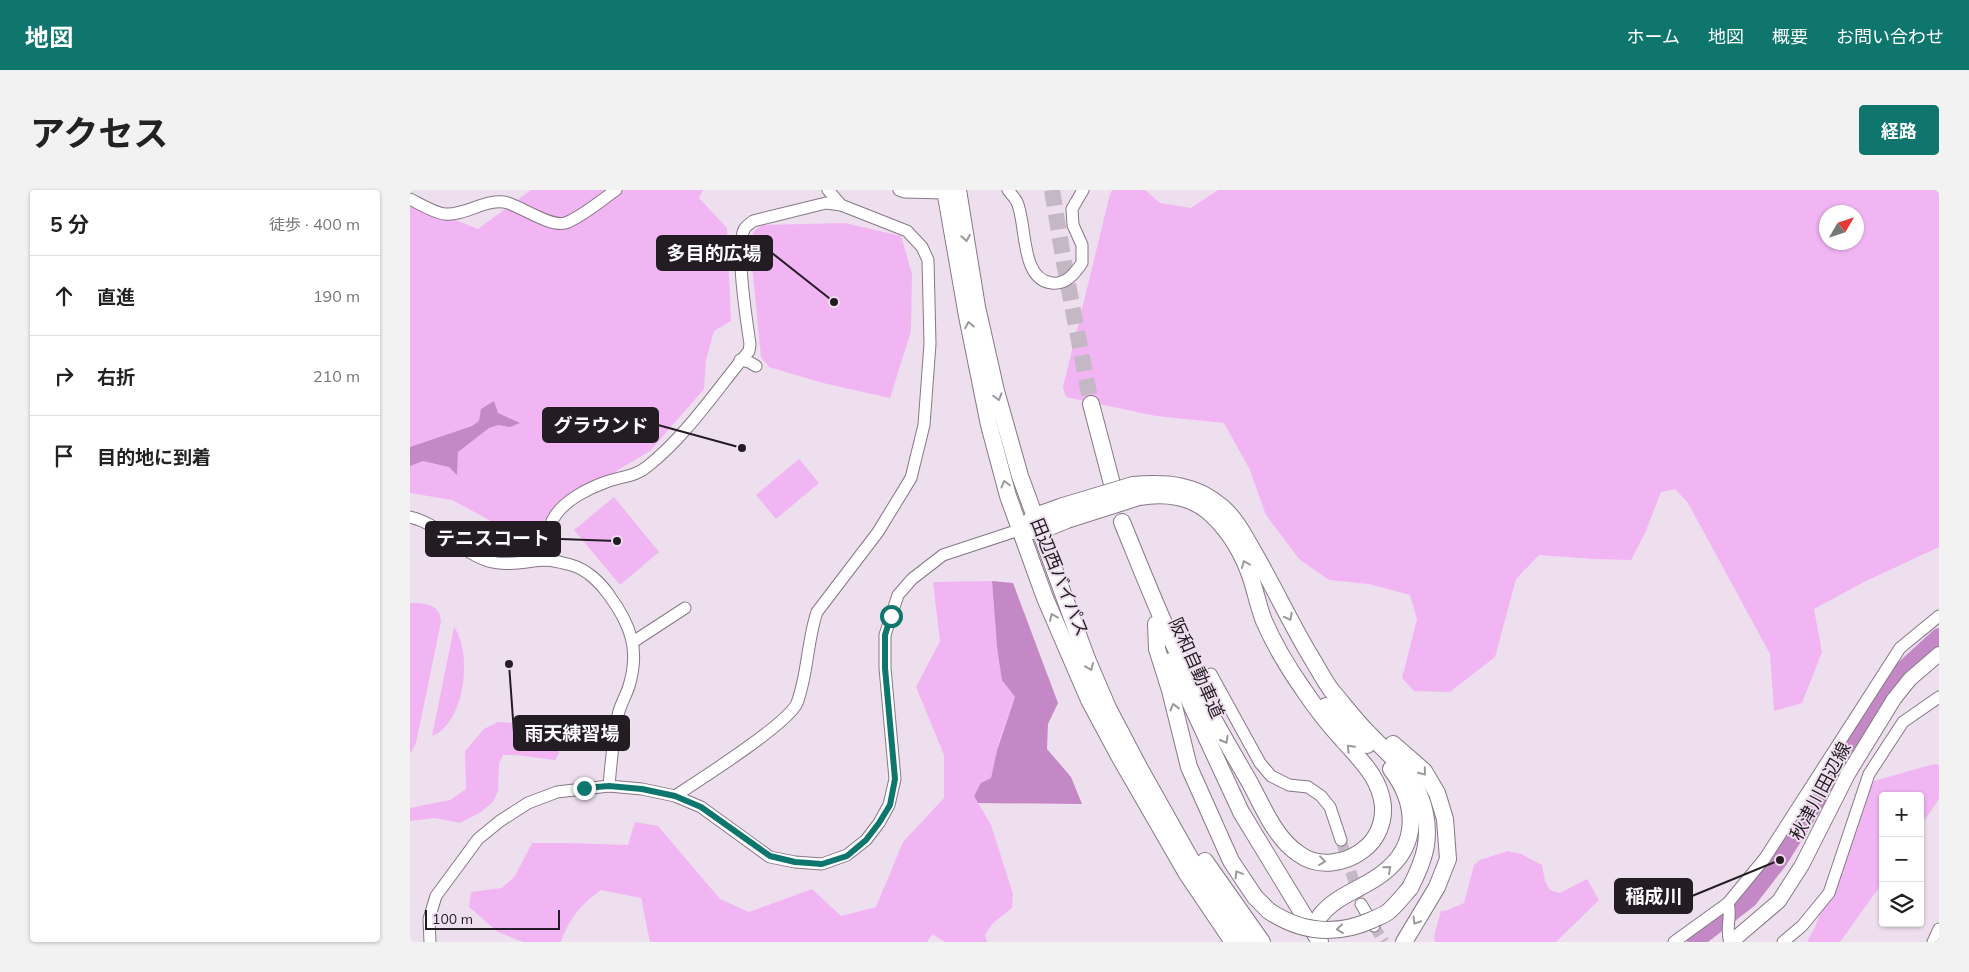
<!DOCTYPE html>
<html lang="ja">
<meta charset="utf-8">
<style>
body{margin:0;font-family:Mulish,"Noto Sans JP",sans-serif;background:#f2f2f2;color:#222}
.controls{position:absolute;right:15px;bottom:15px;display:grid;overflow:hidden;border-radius:5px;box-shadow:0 1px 4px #0004}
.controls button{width:45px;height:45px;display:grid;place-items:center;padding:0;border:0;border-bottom:1px solid #e0e0e0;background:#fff;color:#222;font:25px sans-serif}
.compass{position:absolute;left:1409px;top:15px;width:45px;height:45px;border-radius:50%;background:#fff;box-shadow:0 1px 4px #0004;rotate:51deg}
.scale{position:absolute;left:15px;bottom:12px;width:135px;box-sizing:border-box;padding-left:5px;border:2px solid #231d23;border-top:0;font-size:14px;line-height:18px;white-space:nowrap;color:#231d23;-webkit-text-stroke:4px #eedfee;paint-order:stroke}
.stop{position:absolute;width:15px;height:15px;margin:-11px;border:4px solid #0f766e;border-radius:50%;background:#fff}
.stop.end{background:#0f766e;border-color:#fff;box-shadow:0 1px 5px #0008}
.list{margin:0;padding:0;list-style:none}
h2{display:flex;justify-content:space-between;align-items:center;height:65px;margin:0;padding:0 20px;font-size:21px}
h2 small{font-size:16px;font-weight:400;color:#767676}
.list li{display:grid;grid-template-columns:32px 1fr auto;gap:15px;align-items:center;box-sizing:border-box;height:80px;padding:0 20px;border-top:1px solid #e0e0e0}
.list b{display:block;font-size:19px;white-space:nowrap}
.list em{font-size:16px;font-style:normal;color:#767676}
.icon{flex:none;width:28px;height:28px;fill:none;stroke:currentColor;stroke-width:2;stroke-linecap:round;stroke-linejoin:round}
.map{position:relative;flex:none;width:1529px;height:752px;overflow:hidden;border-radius:5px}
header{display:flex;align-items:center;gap:30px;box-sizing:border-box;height:70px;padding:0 25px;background:#0f766e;color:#fff}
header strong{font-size:24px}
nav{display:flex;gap:28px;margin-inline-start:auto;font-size:18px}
.intro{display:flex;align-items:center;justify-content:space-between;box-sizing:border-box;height:120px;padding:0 30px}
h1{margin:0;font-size:35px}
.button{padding:12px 22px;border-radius:5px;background:#0f766e;color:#fff;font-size:18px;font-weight:700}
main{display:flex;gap:30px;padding:0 30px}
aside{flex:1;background:#fff;border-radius:5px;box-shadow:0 1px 4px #0004}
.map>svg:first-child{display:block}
.green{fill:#f1b5f3;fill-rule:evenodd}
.water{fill:#c588c7}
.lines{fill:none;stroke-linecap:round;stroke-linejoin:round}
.river{stroke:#c588c7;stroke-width:16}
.minor-tunnel{stroke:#c5b8c5;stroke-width:11;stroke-dasharray:11 5.5;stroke-linecap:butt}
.highway-tunnel{stroke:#c5b8c5;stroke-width:16;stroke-dasharray:16 8;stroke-linecap:butt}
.minor-casing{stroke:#867886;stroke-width:13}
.major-casing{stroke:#867886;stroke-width:16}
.highway-casing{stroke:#867886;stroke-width:18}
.minor{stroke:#fff;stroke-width:11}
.major{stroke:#fff;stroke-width:14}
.highway{stroke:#fff;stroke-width:16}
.highway-bridge-casing{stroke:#867886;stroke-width:18;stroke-linecap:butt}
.highway-bridge{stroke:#fff;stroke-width:16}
.oneway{stroke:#9c999c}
.route{stroke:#0f766e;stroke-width:6}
.labels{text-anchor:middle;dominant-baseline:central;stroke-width:4;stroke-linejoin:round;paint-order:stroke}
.street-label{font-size:18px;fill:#231d23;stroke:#eedfee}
.leader{fill:none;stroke:#231d23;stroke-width:2}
.callout-dot{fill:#231d23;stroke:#eedfee;stroke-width:2}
.callout{fill:#231d23;stroke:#231d23;stroke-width:2}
.callout-label{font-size:19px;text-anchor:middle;font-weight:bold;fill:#fff}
</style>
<header>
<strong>地図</strong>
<nav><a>ホーム</a><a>地図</a><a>概要</a><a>お問い合わせ</a></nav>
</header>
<div class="intro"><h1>アクセス</h1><a class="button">経路</a></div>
<main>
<aside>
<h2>5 分<small>徒歩 · 400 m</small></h2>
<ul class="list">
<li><svg class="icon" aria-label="ahead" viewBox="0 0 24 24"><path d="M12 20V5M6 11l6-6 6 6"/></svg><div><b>直進</b></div><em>190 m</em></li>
<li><svg class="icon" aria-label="right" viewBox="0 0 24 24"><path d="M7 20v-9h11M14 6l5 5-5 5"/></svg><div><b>右折</b></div><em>210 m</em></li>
<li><svg class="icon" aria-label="arrive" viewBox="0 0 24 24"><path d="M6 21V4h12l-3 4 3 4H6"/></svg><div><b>目的地に到着</b></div></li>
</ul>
</aside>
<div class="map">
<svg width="1529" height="752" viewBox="0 0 1529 752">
<rect width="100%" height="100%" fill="#eedfee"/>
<g class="green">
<polygon points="121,0 293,0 289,8 317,38 321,131 304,141 296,170 294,199 240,261 208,280 126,336 98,340 42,310 0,303 0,12 68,39"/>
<path d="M702,0h33l15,13 31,5 27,-18h721v357l-75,35 -50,27 8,43 -20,51 -28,8 -4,-57 -82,-151 -13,-14 -14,3 -16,41 -14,27 -38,-1 -54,-4 -23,24 -21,78 -45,35 -36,-1 -12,-13 15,-59 -7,-24 -41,-11 -40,-4 -30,-21 -33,-44 -17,-47 -25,-45 -68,-7 -90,-19 -3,-10 47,-193zM1416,22h30v30h-30z"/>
<polygon points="435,33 491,46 502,84 501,141 480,208 413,193 359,177 351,167 340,55 344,41 352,35"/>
<polygon points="389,269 409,293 366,329 346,305"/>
<polygon points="204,307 249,362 210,395 164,340"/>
<path d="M582,391l5,66 18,50 -17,48 -7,33 -17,18 17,29 22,69 -1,14 -20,16 -7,11 2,7h-42l-13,-8 -5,8h-277l-9,-44 -40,-8c-21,16 -31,27 -40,52h-38l-25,-10 -29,-25 2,-15 31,-4 13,-12 17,-33h37l59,2 7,-23 23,4 62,73 29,13 63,-23 29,27 35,-9 27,-65 41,-44v-43l-28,-68 24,-46 -7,-59z"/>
<path d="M0,413c15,0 30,1 31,19l-25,121 -6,11z"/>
<path d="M44,437c19,26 11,96 -22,109z"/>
<polygon points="88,532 103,533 113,550 120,549 140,538 149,563 145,570 106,565 93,565 89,574 88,601 83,612 71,622 50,633 25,628 0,631 0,618 40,610 56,599 55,561 74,539"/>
<polygon points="1524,574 1529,575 1529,609 1510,637 1510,606 1473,606 1473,692 1430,752 1397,752 1405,737 1441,637 1464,591"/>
<polygon points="1098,661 1111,664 1132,675 1135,691 1140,700 1150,703 1177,689 1189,710 1146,752 1025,752 1024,746 1031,721 1035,721 1054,713 1064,675 1070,670"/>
</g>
<g class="water">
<polygon points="84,211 88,223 110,233 100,237 88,235 79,238 48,262 47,285 39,277 13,271 0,276 0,257 62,236 69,231 71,219"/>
<polygon points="582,391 603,393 648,513 638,534 637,559 661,587 672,614 568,613 564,606 571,593 581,588 587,560 605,507 592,490 587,457"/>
</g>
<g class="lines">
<polyline class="river" points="1285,752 1339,710 1370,670 1461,525 1493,479 1529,446"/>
<g class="minor-tunnel">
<polyline points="931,650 951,714"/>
<polyline points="964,736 974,752"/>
</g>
<polyline class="highway-tunnel" points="642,0 654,73 681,214"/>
<defs>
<g id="minor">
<polyline points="418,0 431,15"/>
<polyline points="489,0 495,2 535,3 541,2"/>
<path d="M598,0c3,4 7,8 9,12 10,22 3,78 35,81 14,2 23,-10 30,-20v-18l-9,-20 -1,-16 11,-19"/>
<path d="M0,9c10,5 24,14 35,15 21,2 42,-17 63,-11 15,5 43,24 57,20 14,-4 38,-24 51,-33"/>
<polyline points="330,170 339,172 346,176"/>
<path d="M0,327c32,7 50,37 82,45 18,4 35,-1 53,-2 8,0 18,3 26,5 15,4 29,17 38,30 22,30 31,55 20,91 -3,10 -9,19 -11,29 -5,23 -7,47 -9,71"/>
<path d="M137,370c0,-15 -1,-31 8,-44 10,-16 34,-28 51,-34 16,-6 29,-5 42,-16 40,-32 68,-76 101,-115l1,-7c-3,-21 -16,-100 -5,-116 1,-2 6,-5 8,-7l73,-18 15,2 66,26 15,16 6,13 2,84 -6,81 -13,53 -33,54 -61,80c-10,29 -9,62 -20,91 -9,21 -99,78 -122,93"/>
<polyline points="223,452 275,418"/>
<polyline points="801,484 850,573 861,586 879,595 898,597 911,606 920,617 931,650"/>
<path d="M1318,713c4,13 -3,27 2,39"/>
<polyline points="951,714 964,736"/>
<polyline points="20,752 19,729 26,706 68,649 90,631 118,613 147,602 199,596 232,599 265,606 291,617 360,667 385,672 412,674 437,665 456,650 469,633 479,615 485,589 475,478 475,445 488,405 502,389 533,365 609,340"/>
<polyline points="1264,752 1318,713 1355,668 1490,458 1529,426"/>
<polyline points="1373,752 1392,736 1419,703 1459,584 1493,532 1529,507"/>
<polyline points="1523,752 1529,739"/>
</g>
<polyline id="major" points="1321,752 1369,711 1392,675 1438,584 1484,509 1500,489 1529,464"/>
<g id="highway">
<polyline points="535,0 557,126 579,235 598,306 635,408 679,510 709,566 777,684 823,752"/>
<polyline points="548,0 567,117 586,201 610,286 677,469 698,518 730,579 780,668 836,752"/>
<polyline points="681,214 707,313"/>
<path d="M723,295c33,-3 63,-1 89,22 15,13 24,32 34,49 20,35 37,72 58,106 6,10 11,20 18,29 12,14 24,30 37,43 22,23 45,40 54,71 9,33 2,54 -13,83"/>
<path d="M712,332c16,39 32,80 50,119 23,48 51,95 78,142 13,24 25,55 49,71 19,14 46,10 64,-4 14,-10 21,-27 20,-44 -3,-29 -23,-46 -40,-66 -14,-15 -28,-33 -40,-51 -14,-20 -29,-45 -39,-68 -5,-13 -8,-27 -12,-40 -8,-25 -21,-48 -40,-66 -20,-20 -47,-22 -73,-18"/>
<polyline points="617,334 625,326 653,316"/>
<polyline points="619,341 630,341 657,330"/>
<polyline points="746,434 747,459 760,500 779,577 821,671 845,707 859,721"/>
<polyline points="761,471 831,622 910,752"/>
<polyline points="916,516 957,555"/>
<polyline points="983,554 1014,581 1027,603 1035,629 1038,669 1027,697 994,752"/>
<polyline points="795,671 852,752"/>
<path d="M910,726c16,-21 43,-27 63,-43 37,-28 34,-70 8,-104"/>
</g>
</defs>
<use href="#minor" class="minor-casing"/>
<use href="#major" class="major-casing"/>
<use href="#highway" class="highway-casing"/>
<use href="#minor" class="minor"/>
<use href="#major" class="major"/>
<use href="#highway" class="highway"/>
<defs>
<g id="highway-bridge">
<polyline points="653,316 723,295"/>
<polyline points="657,330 729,307"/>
<path d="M859,721c33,22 67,25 103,9 6,-3 13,-5 17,-9 8,-7 14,-15 21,-23"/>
</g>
</defs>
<use href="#highway-bridge" class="highway-bridge-casing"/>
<use href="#highway-bridge" class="highway-bridge"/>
</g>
<defs><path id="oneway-chevron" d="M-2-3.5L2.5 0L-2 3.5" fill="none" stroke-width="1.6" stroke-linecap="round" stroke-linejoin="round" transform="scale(1.25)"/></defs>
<g class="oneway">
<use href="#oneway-chevron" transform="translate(556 48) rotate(81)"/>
<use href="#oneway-chevron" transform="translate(559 135) rotate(-101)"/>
<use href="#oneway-chevron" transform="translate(588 207) rotate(74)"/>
<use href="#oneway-chevron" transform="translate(595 294) rotate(-105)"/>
<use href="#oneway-chevron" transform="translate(835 374) rotate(-113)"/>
<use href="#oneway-chevron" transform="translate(643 427) rotate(-113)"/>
<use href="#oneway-chevron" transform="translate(879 427) rotate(62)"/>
<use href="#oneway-chevron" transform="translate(680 477) rotate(67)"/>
<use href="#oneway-chevron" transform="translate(764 517) rotate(-104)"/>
<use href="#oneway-chevron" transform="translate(815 550) rotate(60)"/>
<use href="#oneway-chevron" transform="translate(940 558) rotate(-134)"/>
<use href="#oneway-chevron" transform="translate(1013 582) rotate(51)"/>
<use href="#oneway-chevron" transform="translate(912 671) rotate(7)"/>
<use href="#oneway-chevron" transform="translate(978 679) rotate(-41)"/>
<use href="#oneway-chevron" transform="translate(828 684) rotate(-121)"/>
<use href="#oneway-chevron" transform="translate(1006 731) rotate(122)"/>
<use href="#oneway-chevron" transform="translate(930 739) rotate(174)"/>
</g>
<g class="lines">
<polyline class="route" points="174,598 199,596 232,599 265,606 291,617 360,666 385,672 412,674 437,666 456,650 469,633 480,615 485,589 475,478 475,445 481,426"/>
</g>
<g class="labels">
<g class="street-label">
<text transform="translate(650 387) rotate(68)">田辺西バイパス</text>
<text transform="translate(787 478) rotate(66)">阪和自動車道</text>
<text transform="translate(1410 601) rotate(-62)">秋津川田辺線</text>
</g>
</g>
<path class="leader" d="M424 112L362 63M332 258L248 235M207 351L150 349M99 474L104 543M1370 670L1282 706"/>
<g class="callout-dot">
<circle cx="424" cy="112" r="5"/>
<circle cx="332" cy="258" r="5"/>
<circle cx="207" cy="351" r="5"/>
<circle cx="99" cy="474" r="5"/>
<circle cx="1370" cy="670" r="5"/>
</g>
<g class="callout">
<rect x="247" y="46" width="115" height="34" rx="5"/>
<rect x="133" y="218" width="115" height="34" rx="5"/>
<rect x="16" y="332" width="134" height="34" rx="5"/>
<rect x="104" y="526" width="115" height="34" rx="5"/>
<rect x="1205" y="689" width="77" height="34" rx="5"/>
</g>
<g class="callout-label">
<text x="304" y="70">多目的広場</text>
<text x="191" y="242">グラウンド</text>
<text x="83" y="355">テニスコート</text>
<text x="162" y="550">雨天練習場</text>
<text x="1244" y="713">稲成川</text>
</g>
</svg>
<div class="controls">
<button>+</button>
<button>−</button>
<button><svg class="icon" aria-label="layers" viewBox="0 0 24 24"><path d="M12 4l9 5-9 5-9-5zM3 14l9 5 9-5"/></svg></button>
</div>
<svg class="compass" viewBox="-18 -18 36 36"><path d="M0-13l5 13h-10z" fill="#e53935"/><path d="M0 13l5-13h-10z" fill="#767676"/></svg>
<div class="scale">100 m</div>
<div class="stop" style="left:481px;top:426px"></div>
<div class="stop end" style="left:174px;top:598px"></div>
</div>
</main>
